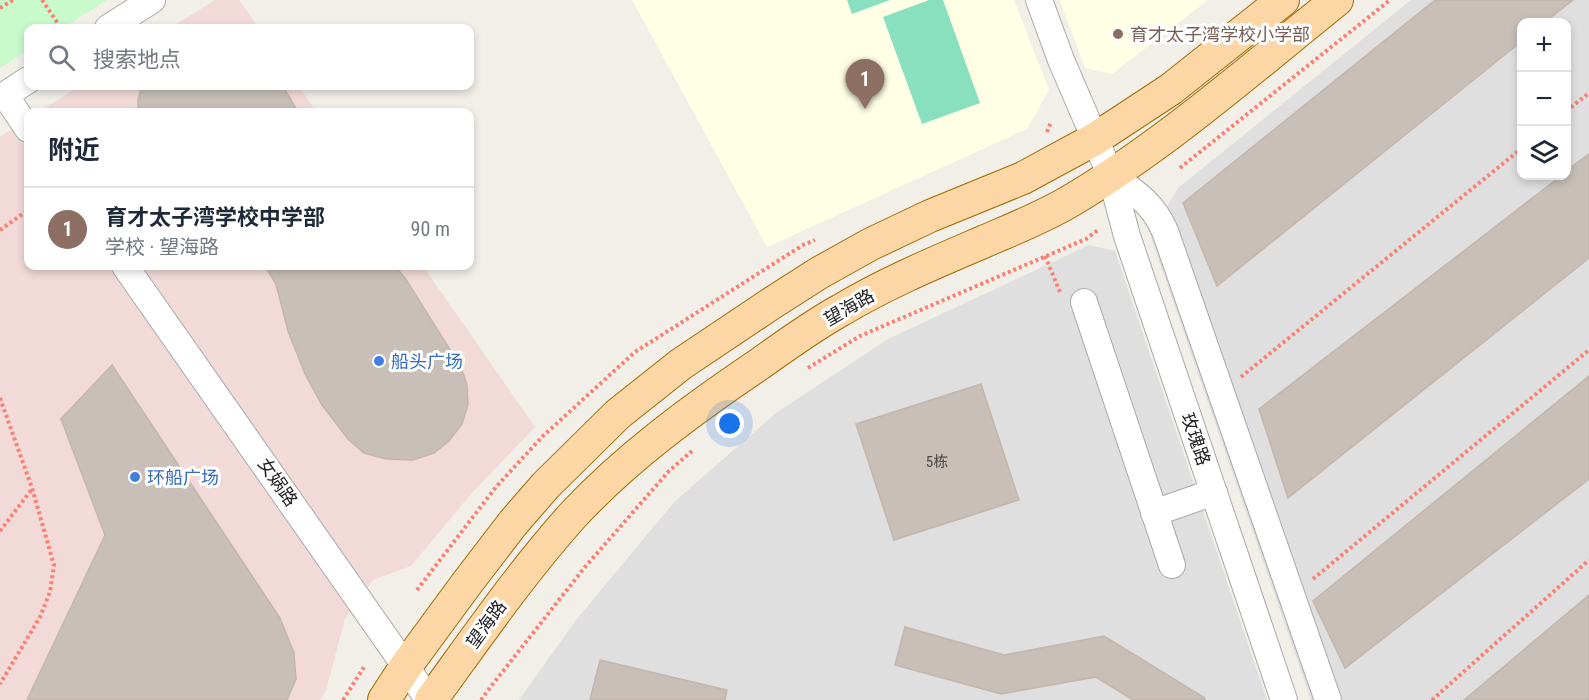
<!DOCTYPE html>
<html lang="zh">
<meta charset="utf-8">
<style>
body{margin:0;font-family:"Roboto Condensed","Noto Sans SC",sans-serif;background:#f6f6f7;color:#1f2937}
.controls{position:absolute;right:18px;top:18px;display:grid;overflow:hidden;border-radius:12px;box-shadow:0 3px 9px #0003}
.controls button{width:54px;height:54px;display:grid;place-items:center;padding:0;border:0;border-bottom:2px solid #e0e1e3;background:#fff;color:#1f2937;font:30px sans-serif}
.you{position:absolute;left:730px;top:424px;width:21px;height:21px;margin:-15px;border:4px solid #fff;border-radius:50%;background:#1a73e8;box-shadow:0 0 0 9px #1a73e833}
.badge{display:grid;place-items:center;width:39px;height:39px;border-radius:50%;background:#d40000;color:#fff;font-size:20px;font-weight:700}
.pin{position:absolute;translate:-50% -50px;filter:drop-shadow(0 2px 3px #0008)}
.pin::after{content:'';position:absolute;top:32px;width:21px;height:18px;background:inherit;clip-path:polygon(0 0,100% 0,50% 100%)}
.list{margin:0;padding:0;list-style:none}
h2{display:flex;justify-content:space-between;align-items:center;height:78px;margin:0;padding:0 24px;font-size:26px}
h2 small{font-size:20px;font-weight:400;color:#747a83}
.list li{display:grid;grid-template-columns:39px 1fr auto;gap:18px;align-items:center;box-sizing:border-box;height:84px;padding:0 24px;border-top:2px solid #e0e1e3}
.list b{display:block;font-size:22px;white-space:nowrap}
.list p{margin:0;font-size:20px;white-space:nowrap;color:#747a83}
.list em{font-size:20px;font-style:normal;color:#747a83}
.icon{flex:none;width:33px;height:33px;fill:none;stroke:currentColor;stroke-width:2;stroke-linecap:round;stroke-linejoin:round}
.map{position:relative;flex:none;width:1589px;height:700px;overflow:hidden}
.search{position:absolute;background:#fff;box-shadow:0 3px 9px #0003;left:24px;top:24px;width:450px;height:66px;display:flex;align-items:center;gap:15px;box-sizing:border-box;padding:0 21px;border-radius:12px;color:#747a83;font-size:22px}
.panel{position:absolute;background:#fff;box-shadow:0 3px 9px #0003;left:24px;top:108px;width:450px;height:162px;border-radius:12px}
.map>svg:first-child{display:block}
.residential{fill:#e0dfdf;fill-rule:evenodd}
.commercial{fill:#f2dad9}
.education{fill:#ffffe5}
.park{fill:#c8facc}
.pitch{fill:#88e0be}
.building{fill:#c7bfb8;stroke:#c4b6ab;stroke-width:1.5}
.lines{fill:none;stroke-linecap:round;stroke-linejoin:round}
.minor-casing{stroke:#a9a9a9;stroke-width:28}
.major-casing{stroke:#a06b00;stroke-width:34}
.path{stroke:#fa8072;stroke-width:4;stroke-dasharray:3 3;stroke-linecap:butt}
.minor{stroke:#fff;stroke-width:26}
.major{stroke:#fcd6a4;stroke-width:32}
.education-dot{fill:#8d6e63;stroke:#fff;stroke-width:2}
.shop-dot{fill:#3f7fe0;stroke:#fff;stroke-width:2}
.labels{text-anchor:middle;dominant-baseline:central;stroke-width:6;stroke-linejoin:round;paint-order:stroke}
.number-label{font-size:15px;fill:#4b4948}
.education-label{font-size:18px;fill:#785e54;stroke:#fff;text-anchor:start}
.street-label{font-size:18px;fill:#222;stroke:#fff}
.shop-label{font-size:18px;fill:#366cbe;stroke:#fff;text-anchor:start}
</style>
<div class="map">
<svg width="1589" height="700" viewBox="0 0 1589 700">
<rect width="100%" height="100%" fill="#f2efe9"/>
<g class="residential">
<path d="M1411,0h178v700h-278l-161,-465 28,-47zM1522,22h44v154h-44z"/>
<polygon points="1089,245 1115,251 1267,700 519,700 576,620 675,501 776,413 888,339"/>
</g>
<g class="commercial">
<polygon points="215,0 239,0 259,28 170,28"/>
<polygon points="80,86 298,86 317,112 38,112"/>
<polygon points="28,118 28,266 423,266 535,427 471,494 411,566 373,580 345,619 326,690 320,700 0,700 0,137"/>
</g>
<g class="education">
<polygon points="632,0 1014,0 1049,90 1027,129 767,247"/>
<polygon points="1060,0 1208,0 1112,74 1085,68"/>
</g>
<polygon class="park" points="0,0 107,0 63,28 28,28 28,50 0,68"/>
<g class="pitch">
<polygon points="847,0 890,0 852,14"/>
<polygon points="929,0 943,0 980,103 922,124 883,17"/>
</g>
<g class="building">
<polygon points="1435,0 1573,0 1545,22 1522,22 1522,41 1217,286 1183,203"/>
<polygon points="142,86 283,86 298,112 138,112 138,99"/>
<polygon points="1589,154 1589,258 1288,498 1259,409 1561,176 1566,176 1566,171"/>
<polygon points="265,266 395,266 405,278 461,367 467,385 468,405 462,424 449,441 434,453 413,460 386,459 364,453 348,439 322,405 305,374 288,331 276,284"/>
<polygon points="112,365 280,618 294,653 296,679 287,700 27,700 105,535 61,419"/>
<polygon points="1589,376 1589,479 1345,668 1313,601"/>
<polygon points="981,384 1019,500 894,540 856,424"/>
<polygon points="1589,595 1589,700 1464,700"/>
<polygon points="905,627 1004,655 1104,636 1205,698 1204,700 1133,700 1096,677 1001,694 895,665"/>
<polygon points="600,660 727,690 725,700 590,700"/>
</g>
<g class="lines">
<defs>
<g id="minor">
<polyline points="1039,0 1061,60 1111,176 1127,236 1284,700"/>
<polyline points="108,28 152,0"/>
<polyline points="28,80 5,95 28,129"/>
<path d="M1111,176c25,17 41,26 54,55l163,469"/>
<polyline points="125,266 429,700"/>
<polyline points="1084,302 1172,565"/>
<polyline points="1154,513 1214,492"/>
</g>
<g id="major">
<polyline points="384,700 406,666 467,583 513,523 546,485 618,414 681,364 769,305 819,273 871,244 930,216 1023,178 1095,139 1171,89 1283,0"/>
<path d="M431,700c46,-63 90,-127 142,-185 54,-58 120,-106 185,-150 27,-19 54,-39 83,-55 45,-27 93,-47 142,-68 30,-13 61,-25 89,-42 95,-57 179,-131 265,-200"/>
</g>
</defs>
<use href="#minor" class="minor-casing"/>
<use href="#major" class="major-casing"/>
<g class="path">
<polyline points="42,0 61,28"/>
<polyline points="0,8 13,0"/>
<polyline points="1566,111 1589,93"/>
<polyline points="1047,132 1051,122"/>
<polyline points="1180,168 1390,0"/>
<polyline points="0,230 28,210"/>
<polyline points="1045,256 1060,292"/>
<polyline points="808,368 860,336 1086,239 1098,230"/>
<polyline points="1241,377 1522,148"/>
<polyline points="0,398 32,488 54,565 50,592 40,617 0,684"/>
<polyline points="0,531 32,489"/>
<polyline points="1313,579 1589,350"/>
<polyline points="417,590 496,487 543,436 635,352 803,245 815,240"/>
<polyline points="343,700 364,667"/>
<polyline points="481,700 489,689 585,567 669,471 692,451"/>
<polyline points="1432,700 1589,560"/>
</g>
<use href="#minor" class="minor"/>
<use href="#major" class="major"/>
</g>
<circle class="education-dot" cx="1118" cy="34" r="6"/>
<g class="shop-dot">
<circle cx="379" cy="361" r="6"/>
<circle cx="135" cy="477" r="6"/>
</g>
<g class="labels">
<g class="number-label">
<text x="937" y="462">5栋</text>
</g>
<g class="education-label">
<text x="1130" y="34">育才太子湾学校小学部</text>
</g>
<g class="street-label">
<text transform="translate(849 307) rotate(-30)">望海路</text>
<text transform="translate(1196 439) rotate(71)">玫瑰路</text>
<text transform="translate(278 482) rotate(55)">女娲路</text>
<text transform="translate(486 624) rotate(-54)">望海路</text>
</g>
<g class="shop-label">
<text x="391" y="361">船头广场</text>
<text x="147" y="477">环船广场</text>
</g>
</g>
</svg>
<div class="controls">
<button>+</button>
<button>−</button>
<button><svg class="icon" aria-label="layers" viewBox="0 0 24 24"><path d="M12 4l9 5-9 5-9-5zM3 14l9 5 9-5"/></svg></button>
</div>
<div class="you"></div>
<div class="pin badge" style="left:865px;top:109px;background:#8d6e63">1</div>
<div class="search"><svg class="icon" aria-label="search" viewBox="0 0 24 24"><circle cx="10" cy="10" r="6"/><path d="M15 15l6 6"/></svg>搜索地点</div>
<section class="panel">
<h2>附近<small></small></h2>
<ul class="list">
<li><span class="badge" style="background:#8d6e63">1</span><div><b>育才太子湾学校中学部</b><p>学校 · 望海路</p></div><em>90 m</em></li>
</ul>
</section>
</div>
